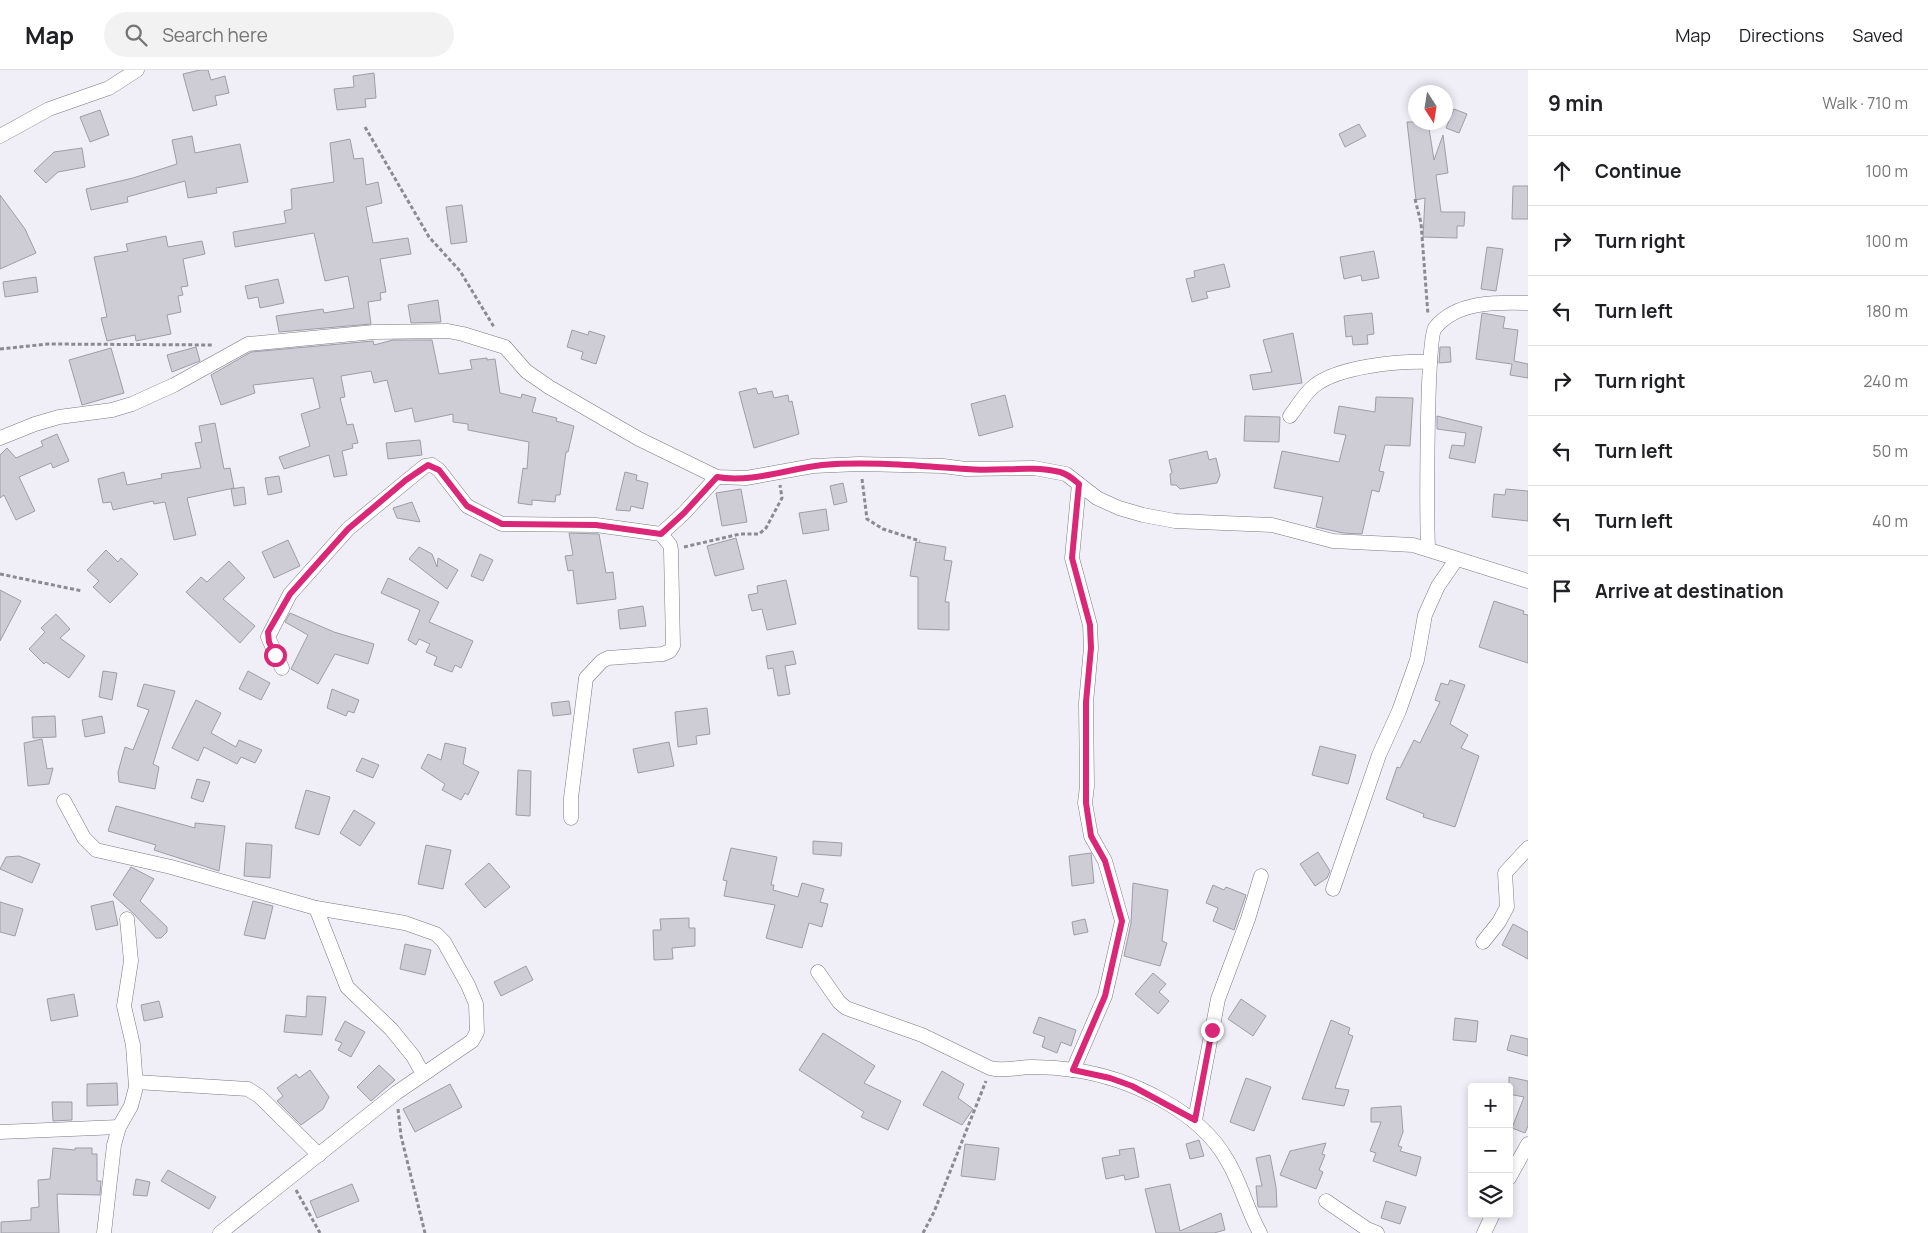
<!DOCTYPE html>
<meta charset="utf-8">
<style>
body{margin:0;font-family:Manrope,sans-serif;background:#f2f2f2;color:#202124}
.controls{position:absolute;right:15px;bottom:15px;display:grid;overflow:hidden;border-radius:5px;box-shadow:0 2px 8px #0003}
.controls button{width:45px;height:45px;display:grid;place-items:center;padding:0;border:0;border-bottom:1px solid #e0e0e0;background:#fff;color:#202124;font:25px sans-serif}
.compass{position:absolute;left:1408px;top:15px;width:45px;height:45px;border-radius:50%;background:#fff;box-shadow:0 2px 8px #0003;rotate:168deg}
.stop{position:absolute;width:15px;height:15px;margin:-11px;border:4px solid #db2777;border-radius:50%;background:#fff}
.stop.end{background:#db2777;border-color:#fff;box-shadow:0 1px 5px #0008}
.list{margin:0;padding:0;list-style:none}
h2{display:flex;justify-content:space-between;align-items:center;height:65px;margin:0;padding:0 20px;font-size:21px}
h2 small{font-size:16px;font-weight:400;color:#757577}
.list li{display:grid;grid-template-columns:32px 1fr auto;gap:15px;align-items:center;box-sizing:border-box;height:70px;padding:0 20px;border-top:1px solid #e0e0e0}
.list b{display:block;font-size:19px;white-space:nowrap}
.list em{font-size:16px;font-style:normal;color:#757577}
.icon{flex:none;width:28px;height:28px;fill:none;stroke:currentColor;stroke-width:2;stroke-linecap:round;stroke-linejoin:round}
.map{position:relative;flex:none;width:1528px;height:1163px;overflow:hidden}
header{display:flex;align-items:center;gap:30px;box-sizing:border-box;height:70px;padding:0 25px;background:#fff;border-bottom:1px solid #e0e0e0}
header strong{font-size:24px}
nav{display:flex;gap:28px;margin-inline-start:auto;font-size:18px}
.search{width:350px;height:45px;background:#f2f2f2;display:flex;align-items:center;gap:12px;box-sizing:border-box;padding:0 18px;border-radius:28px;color:#757577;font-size:19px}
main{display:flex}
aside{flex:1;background:#fff}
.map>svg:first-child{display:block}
.building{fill:#cecdd5;stroke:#9e9da5}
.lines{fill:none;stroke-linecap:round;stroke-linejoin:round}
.street-casing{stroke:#7b7a81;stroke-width:15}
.path{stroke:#8b8a90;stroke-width:3;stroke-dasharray:4 2.5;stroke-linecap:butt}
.street{stroke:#fff;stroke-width:14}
.route{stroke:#db2777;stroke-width:6}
</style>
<header>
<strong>Map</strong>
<div class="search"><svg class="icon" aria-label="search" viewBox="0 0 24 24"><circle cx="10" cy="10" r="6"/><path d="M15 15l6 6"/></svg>Search here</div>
<nav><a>Map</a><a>Directions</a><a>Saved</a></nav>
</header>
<main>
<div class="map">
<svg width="1528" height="1163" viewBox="0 0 1528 1163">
<rect width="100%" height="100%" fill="#f0eff8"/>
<g class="building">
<polygon points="200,0 208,0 211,10 225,6 229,23 215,26 217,35 193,41 183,4"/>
<polygon points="374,3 376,28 365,29 366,37 337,40 334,19 354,17 353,6"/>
<polygon points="1454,39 1467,44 1459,63 1446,58"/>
<polygon points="100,40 109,65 90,72 80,47"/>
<polygon points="1407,52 1428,52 1434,90 1443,65 1448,103 1436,105 1441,142 1465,142 1464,156 1457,156 1457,168 1423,167 1425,128 1416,130"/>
<polygon points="1359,54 1366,66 1345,77 1339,64"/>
<polygon points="192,66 195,83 240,74 248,112 216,118 217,123 188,128 185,111 127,127 128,132 91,140 86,119 133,108 177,94 172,70"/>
<polygon points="350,69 354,89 363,88 366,115 378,112 382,133 366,137 373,173 408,168 411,184 380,189 386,222 380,223 381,230 368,232 371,254 279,262 276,246 323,239 324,243 354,238 348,206 325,211 314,163 235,177 233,162 286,153 284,141 292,139 291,119 334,112 330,73"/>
<polygon points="82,78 85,97 58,102 46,113 34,101 54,82"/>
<polygon points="1513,116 1528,116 1528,149 1512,149"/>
<polygon points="0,125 25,159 36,183 0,199"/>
<polygon points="462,135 467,172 451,174 446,137"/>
<polygon points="166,166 168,177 202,171 205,184 183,189 188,216 181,217 183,225 178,226 181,242 167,245 171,264 136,271 135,265 107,271 101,248 107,247 94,187 128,181 126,174"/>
<polygon points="1487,177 1503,179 1496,221 1481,219"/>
<polygon points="1374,181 1379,208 1362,211 1361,205 1344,209 1340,187"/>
<polygon points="1224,194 1230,217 1206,222 1208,228 1192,232 1186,209 1195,207 1194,201"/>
<polygon points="36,207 38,222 5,227 3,212"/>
<polygon points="278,209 284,233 260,238 258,227 248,229 245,216"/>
<polygon points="438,230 441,252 411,253 408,235"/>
<polygon points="1372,243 1374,264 1367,265 1368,274 1353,275 1352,266 1346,267 1344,246"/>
<polygon points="1482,243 1505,247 1503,258 1518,260 1514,291 1528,294 1528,308 1510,305 1512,294 1476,289"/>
<polygon points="572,260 588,265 589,261 605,266 596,294 581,289 583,282 567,277"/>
<polygon points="1293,263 1302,313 1253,320 1250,305 1272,302 1263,270"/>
<polygon points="393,270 432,270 439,304 472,299 470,290 487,288 487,290 495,289 500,323 521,328 522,324 536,328 532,342 557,348 556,351 574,356 568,382 566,382 560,425 556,425 555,432 532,430 532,435 518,433 523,398 527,399 529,372 468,360 468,354 453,352 453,344 415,352 412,338 395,342 387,310 374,313 371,301 341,306 345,327 340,328 347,355 353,354 358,373 352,374 353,378 342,381 347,405 334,407 329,385 284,399 279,387 310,376 301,344 320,338 313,308 253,315 255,323 221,335 211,305 251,282 373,271 374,275"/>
<polygon points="196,277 200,291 172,302 167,285"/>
<polygon points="1440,277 1450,277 1451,292 1439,293"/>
<polygon points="111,278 124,323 82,335 69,290"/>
<polygon points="756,318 758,324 772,321 774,328 788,325 789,332 792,331 799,364 754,378 739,322"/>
<polygon points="1005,325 1013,357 979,366 971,334"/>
<polygon points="1376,327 1413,328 1410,376 1385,375 1379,401 1384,402 1379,422 1372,420 1362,464 1343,463 1316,457 1323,427 1274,418 1282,381 1339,392 1346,365 1334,363 1339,336 1375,342"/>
<polygon points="1245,346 1280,347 1279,372 1244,371"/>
<polygon points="1437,346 1482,357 1475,393 1449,388 1452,375 1464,376 1466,363 1437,359"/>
<polygon points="215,353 224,399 230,398 234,418 187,428 196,465 174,470 165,432 154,434 153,431 113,440 111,432 103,433 98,409 124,402 127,415 162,408 161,404 201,398 195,373 202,372 199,356"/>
<polygon points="57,364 69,391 53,398 51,393 19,407 35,441 16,450 4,425 0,428 0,385 7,378 16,388 43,376 41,371"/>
<polygon points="420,370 422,385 388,389 386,373"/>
<polygon points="1207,381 1209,390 1216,388 1220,405 1217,413 1180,419 1176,415 1171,415 1170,404 1172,403 1169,390"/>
<polygon points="625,402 637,405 636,410 648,413 643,439 631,436 630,441 616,440"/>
<polygon points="279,406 282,422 268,425 265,408"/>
<polygon points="843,413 847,432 834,435 830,416"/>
<polygon points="244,417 246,434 234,436 231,419"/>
<polygon points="741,419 747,452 722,456 716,423"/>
<polygon points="1506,419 1528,421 1528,451 1492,447 1494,424 1505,425"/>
<polygon points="412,432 420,452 397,448 393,438"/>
<polygon points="826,439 829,460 803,464 799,443"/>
<polygon points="569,463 599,464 606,503 613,502 616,529 577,534 573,500 568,501 565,486 573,485"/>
<polygon points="736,468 744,499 715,506 707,476"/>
<polygon points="288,470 300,496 274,508 262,482"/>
<polygon points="916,472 946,477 944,490 952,491 945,532 949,532 949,560 918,559 918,507 910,506"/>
<polygon points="419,477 432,484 437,497 438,488 458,500 447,519 409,489"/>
<polygon points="106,480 118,492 121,488 138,504 110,533 93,517 99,511 87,500"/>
<polygon points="480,484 493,490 483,511 471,506"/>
<polygon points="229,491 245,508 223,529 255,556 240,573 186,522 201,507 207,512"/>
<polygon points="388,508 439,532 429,552 473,571 461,598 455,595 452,602 434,595 437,587 426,582 430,574 419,569 416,575 408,570 420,540 381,523"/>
<polygon points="786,510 796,554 767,560 762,539 752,541 748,525 758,523 757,516"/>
<polygon points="0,520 21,531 0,571"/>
<polygon points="1494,531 1524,541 1523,544 1528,545 1528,593 1479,577"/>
<polygon points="643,536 646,556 620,559 618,540"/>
<polygon points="290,543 334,562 374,574 368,594 335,584 318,614 291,599 308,565 285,552"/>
<polygon points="56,544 70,559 60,568 85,586 69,608 46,592 44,594 29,579 45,562 41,558"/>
<polygon points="793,581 796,594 785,596 790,624 778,626 773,598 768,599 766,586"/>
<polygon points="103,601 117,603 112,630 99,627"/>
<polygon points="248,601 270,613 261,630 239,619"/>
<polygon points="1450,610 1465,615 1450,654 1468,665 1461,678 1479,686 1455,757 1423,747 1424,744 1386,729 1397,697 1400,698 1414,670 1420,673 1440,632 1435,630 1441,613 1448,615"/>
<polygon points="144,614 175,621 153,694 159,697 155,719 119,712 118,702 125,677 133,680 149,640 137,636"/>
<polygon points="332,619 359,630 354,643 348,641 346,646 327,638"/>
<polygon points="196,630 221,643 211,663 236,677 239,670 262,680 255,693 241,687 237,694 204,677 198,691 172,678"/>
<polygon points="569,631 571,644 553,646 551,633"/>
<polygon points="707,638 710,664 696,666 697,674 678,677 675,642"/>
<polygon points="55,646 56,667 33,668 32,647"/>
<polygon points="102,646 105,663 85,667 82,650"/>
<polygon points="42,669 47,699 53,698 49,714 28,716 24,673"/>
<polygon points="669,672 674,696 638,703 633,679"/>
<polygon points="445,673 466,678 463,694 479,702 468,725 465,723 461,730 442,720 445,714 421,698 428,684 441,690"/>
<polygon points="1320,676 1356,685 1348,714 1312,705"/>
<polygon points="362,688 379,695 373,708 356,701"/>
<polygon points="518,700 531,701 530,746 516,745"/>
<polygon points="197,709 210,712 203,732 191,728"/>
<polygon points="306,720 330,727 319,765 295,758"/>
<polygon points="116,736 195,758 195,753 225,756 219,801 154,780 156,775 108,761"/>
<polygon points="354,740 375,753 360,776 340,763"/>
<polygon points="813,771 842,773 841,786 813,784"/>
<polygon points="246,773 272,775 270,808 244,806"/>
<polygon points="426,775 451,780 443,819 418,814"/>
<polygon points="731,778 777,787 771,815 774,815 773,820 798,827 802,813 824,819 820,832 828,834 822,857 809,853 802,878 766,868 775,835 724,826 727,811 723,810"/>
<polygon points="1318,782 1330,801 1327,808 1315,816 1300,794"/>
<polygon points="1091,783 1094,813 1072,816 1069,786"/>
<polygon points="19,786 40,794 32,813 0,799 6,787"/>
<polygon points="489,793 510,817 485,838 465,814"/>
<polygon points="131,797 154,809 140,831 167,857 167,862 161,868 156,868 134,844 113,825"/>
<polygon points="1133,813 1168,820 1162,871 1167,873 1160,896 1124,886 1131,853"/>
<polygon points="1213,815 1224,820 1226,817 1246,825 1234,860 1213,851 1218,838 1206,833"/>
<polygon points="113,831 118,855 96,860 91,836"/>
<polygon points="253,831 273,836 265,869 244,865"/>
<polygon points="0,832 23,839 15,866 0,862"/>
<polygon points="689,848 689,858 695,858 695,876 672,878 673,889 654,890 653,860 661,860 660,849"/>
<polygon points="1085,849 1088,862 1074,865 1072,852"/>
<polygon points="1513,854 1528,862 1528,889 1502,875"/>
<polygon points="405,874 431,880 425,905 400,899"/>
<polygon points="526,896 533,910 501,926 494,912"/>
<polygon points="1153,903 1166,914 1159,922 1169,931 1158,944 1135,924"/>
<polygon points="74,924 78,946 51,951 47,929"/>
<polygon points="307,926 326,927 322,965 284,962 286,945 306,947"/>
<polygon points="1241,929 1266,946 1253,966 1228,949"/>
<polygon points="159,931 163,947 144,951 141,935"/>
<polygon points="1039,947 1076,960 1071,976 1061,972 1057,983 1042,977 1045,967 1033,963"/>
<polygon points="1455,948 1478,951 1476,972 1453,970"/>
<polygon points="1331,950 1350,958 1348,964 1353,966 1335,1018 1349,1020 1344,1036 1302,1029"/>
<polygon points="345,951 365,962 351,987 338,980 342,973 335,970"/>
<polygon points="823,963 875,996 864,1013 901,1031 888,1060 861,1047 864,1042 799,1000"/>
<polygon points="1511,965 1528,969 1528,986 1507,980"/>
<polygon points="379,995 395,1010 371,1031 357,1017"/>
<polygon points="310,1000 329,1027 323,1039 301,1055 277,1031 283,1026 277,1018 296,1004 299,1008"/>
<polygon points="942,1001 964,1014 958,1028 973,1039 962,1055 923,1035"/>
<polygon points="1509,1007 1528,1011 1528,1056 1525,1063 1512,1058 1524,1027 1509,1024"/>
<polygon points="1246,1008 1271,1017 1254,1061 1230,1052"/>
<polygon points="117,1013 118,1035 87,1036 87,1014"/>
<polygon points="450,1014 462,1037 415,1062 403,1039"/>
<polygon points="52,1032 72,1032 72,1050 53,1051"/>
<polygon points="1401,1036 1403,1062 1398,1076 1402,1077 1400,1081 1421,1087 1416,1106 1373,1091 1376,1083 1370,1081 1381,1052 1371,1052 1371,1038"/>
<polygon points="1199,1070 1204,1086 1190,1089 1186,1074"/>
<polygon points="1326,1073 1322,1084 1325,1085 1319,1100 1323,1102 1316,1119 1280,1105 1290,1081"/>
<polygon points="965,1074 999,1078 995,1110 961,1106"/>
<polygon points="53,1078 75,1080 75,1078 92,1078 92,1084 97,1084 97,1111 101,1111 100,1125 57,1124 59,1163 1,1163 1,1152 31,1150 31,1138 39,1137 38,1110 50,1109"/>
<polygon points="1134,1078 1139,1107 1125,1110 1124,1105 1106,1109 1102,1088 1120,1085 1119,1080"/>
<polygon points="1270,1085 1276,1117 1277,1137 1258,1137 1256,1116 1262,1116 1256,1088"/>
<polygon points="168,1100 216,1127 209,1139 161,1111"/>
<polygon points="136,1109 150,1112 147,1126 133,1125"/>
<polygon points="352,1114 359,1131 317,1148 310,1131"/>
<polygon points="1170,1114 1180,1161 1221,1143 1225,1160 1214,1163 1156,1163 1145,1119"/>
<polygon points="1386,1131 1406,1137 1400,1154 1381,1148"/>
</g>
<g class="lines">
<defs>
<g id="street">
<polyline points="0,66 49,39 109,18 137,0"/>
<path d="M1290,346c8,-10 14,-22 24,-30 25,-20 85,-25 116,-24"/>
<polyline points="0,368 35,354 59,347 112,340 132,334 174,315 248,274 374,262 448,261 463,264 505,277 526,301 549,317 639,369 717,407 746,408 813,396 859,394 943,396 966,399 1034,398 1066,404 1097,428 1119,438 1143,445 1175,451 1272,455 1333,471 1413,475 1528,511"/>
<polyline points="661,464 684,443 717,407"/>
<path d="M1428,479c-1,-28 -2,-209 7,-221 21,-27 63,-26 93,-25"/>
<polyline points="282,598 268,567 290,524 348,459 425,396 432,395 439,400 467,436 502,454 596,455 661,464 670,475 671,480 673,576 670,581 663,584 608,588 602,591 586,608 571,728 571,748"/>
<polyline points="64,731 84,768 96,780 171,797 316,838 405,853 436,864 444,872 468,915 476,934 477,962 472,971 396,1023 220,1163"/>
<polyline points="1333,819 1379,685 1399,641 1417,590 1425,545 1438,516 1456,490"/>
<polyline points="316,838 347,917 391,959 413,986 423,1004"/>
<polyline points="1483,872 1499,852 1507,837 1505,803 1528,778"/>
<path d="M818,902l21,30 7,6 76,27 68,33c14,4 28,-1 42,-1 13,0 28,1 42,3 55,8 125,40 153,90 14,23 20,50 33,73"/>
<polyline points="1073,1000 1105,926 1122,851 1105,791 1091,766 1085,733 1087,716 1086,633 1091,578 1090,555 1072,488 1079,414"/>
<polyline points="136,1012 248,1019 259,1026 319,1085"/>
<polyline points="1195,1050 1218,929 1248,849 1261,806"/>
<polyline points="0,1062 119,1057"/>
<polyline points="1509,1108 1528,1074"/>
<polyline points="1326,1131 1367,1159 1377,1163"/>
<polyline points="104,1163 114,1075 119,1057 131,1036 136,1017 133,975 124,936 131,891 127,849"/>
<polyline points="1484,1163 1493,1144"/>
</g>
</defs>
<use href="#street" class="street-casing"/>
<g class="path">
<polyline points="365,57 429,167 460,201 494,257"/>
<polyline points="1415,129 1421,153 1428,245"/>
<polyline points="0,279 48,274 214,275"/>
<polyline points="862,409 867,449 883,459 920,471"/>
<polyline points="684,477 740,464 759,464 766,458 782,428 780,415"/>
<polyline points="0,504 82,521"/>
<polyline points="398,1039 401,1066 425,1163"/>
<polyline points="296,1120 320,1163"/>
<polyline points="923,1163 934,1142 986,1011"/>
</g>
<use href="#street" class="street"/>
</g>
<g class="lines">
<path class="route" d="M275,585l-6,-13 -1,-10 22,-38 58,-65 58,-49 22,-15 11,5 28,36 35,18 94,1 65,9 23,-21 33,-36c35,6 70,-8 105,-12 48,-4 96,1 144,4 32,3 63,-4 94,3 8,2 13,7 19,12l-7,74 18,67 1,23 -5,54v101l5,33 14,25 17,60 -17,75 -32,74 37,8 22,8 63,34 17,-90"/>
</g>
</svg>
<div class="controls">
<button>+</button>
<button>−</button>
<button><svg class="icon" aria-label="layers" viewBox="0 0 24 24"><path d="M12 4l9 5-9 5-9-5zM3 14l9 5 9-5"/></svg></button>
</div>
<svg class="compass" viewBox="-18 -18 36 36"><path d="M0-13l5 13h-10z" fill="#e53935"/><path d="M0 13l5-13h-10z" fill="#757577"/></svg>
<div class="stop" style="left:275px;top:585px"></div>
<div class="stop end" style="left:1212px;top:960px"></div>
</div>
<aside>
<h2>9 min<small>Walk · 710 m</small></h2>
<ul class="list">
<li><svg class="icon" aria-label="ahead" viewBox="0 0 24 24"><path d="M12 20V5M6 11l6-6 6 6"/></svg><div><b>Continue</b></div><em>100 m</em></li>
<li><svg class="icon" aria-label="right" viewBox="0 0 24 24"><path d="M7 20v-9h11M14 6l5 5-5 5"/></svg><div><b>Turn right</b></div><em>100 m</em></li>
<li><svg class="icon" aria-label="left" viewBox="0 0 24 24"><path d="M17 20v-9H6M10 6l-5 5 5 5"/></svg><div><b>Turn left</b></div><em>180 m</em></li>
<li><svg class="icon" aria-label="right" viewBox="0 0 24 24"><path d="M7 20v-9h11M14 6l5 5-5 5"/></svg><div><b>Turn right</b></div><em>240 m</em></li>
<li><svg class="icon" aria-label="left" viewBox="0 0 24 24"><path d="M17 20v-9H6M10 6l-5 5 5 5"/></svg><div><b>Turn left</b></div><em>50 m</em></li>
<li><svg class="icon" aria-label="left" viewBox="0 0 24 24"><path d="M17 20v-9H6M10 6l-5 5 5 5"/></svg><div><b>Turn left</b></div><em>40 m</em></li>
<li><svg class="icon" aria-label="arrive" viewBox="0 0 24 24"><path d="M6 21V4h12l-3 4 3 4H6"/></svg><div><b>Arrive at destination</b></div></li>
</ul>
</aside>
</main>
